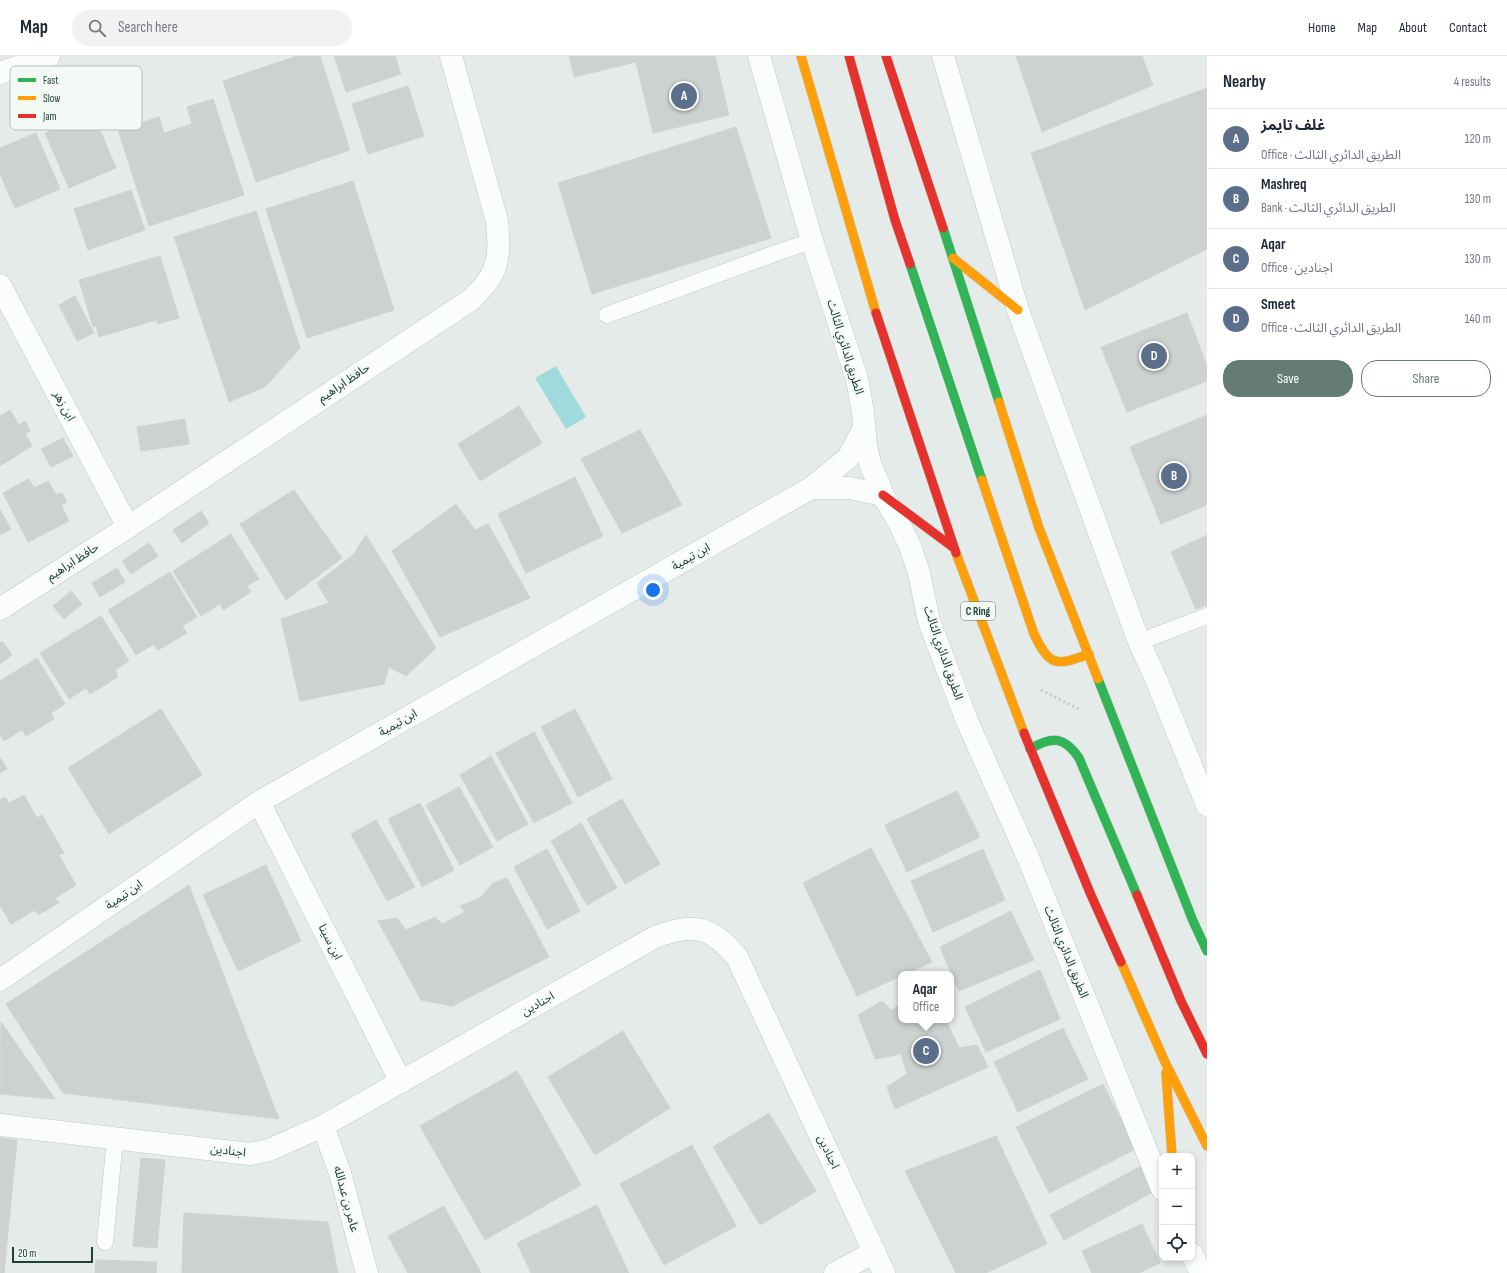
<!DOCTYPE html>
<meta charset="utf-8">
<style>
body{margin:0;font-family:"Sofia Sans Condensed","Noto Sans Arabic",sans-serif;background:#f2f2f3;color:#1f2937}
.controls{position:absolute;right:12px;bottom:12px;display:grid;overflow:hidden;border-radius:8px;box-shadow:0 2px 6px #0003}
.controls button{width:36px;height:36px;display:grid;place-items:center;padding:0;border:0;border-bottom:1px solid #e0e1e3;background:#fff;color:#1f2937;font:20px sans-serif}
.scale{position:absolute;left:12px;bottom:10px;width:81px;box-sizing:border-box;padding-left:4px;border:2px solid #204135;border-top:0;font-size:11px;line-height:14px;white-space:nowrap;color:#204135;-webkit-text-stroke:3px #f3faf6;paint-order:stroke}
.you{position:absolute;left:653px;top:534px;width:14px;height:14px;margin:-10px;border:3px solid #fff;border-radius:50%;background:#1a73e8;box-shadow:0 0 0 6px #1a73e833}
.badge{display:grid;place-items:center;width:26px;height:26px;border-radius:50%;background:#657c74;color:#fff;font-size:13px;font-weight:700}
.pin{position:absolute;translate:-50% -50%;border:2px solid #fff;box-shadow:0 1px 4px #0006}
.popup{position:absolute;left:898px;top:915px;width:56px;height:52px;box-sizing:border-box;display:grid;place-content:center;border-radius:8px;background:#fff;filter:drop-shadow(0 1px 3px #0005);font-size:13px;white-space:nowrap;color:#747a83}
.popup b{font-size:15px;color:#1f2937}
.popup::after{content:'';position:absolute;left:50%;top:100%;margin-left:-8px;border:8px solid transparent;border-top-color:#fff}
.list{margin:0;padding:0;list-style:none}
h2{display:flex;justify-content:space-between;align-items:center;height:52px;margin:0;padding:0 16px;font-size:17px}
h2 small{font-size:13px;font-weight:400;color:#747a83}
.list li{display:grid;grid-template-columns:26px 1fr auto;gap:12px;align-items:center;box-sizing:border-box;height:60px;padding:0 16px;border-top:1px solid #e0e1e3}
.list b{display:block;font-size:15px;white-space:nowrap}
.list p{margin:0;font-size:13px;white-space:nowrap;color:#747a83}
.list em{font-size:13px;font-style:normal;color:#747a83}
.actions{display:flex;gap:8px;padding:12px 16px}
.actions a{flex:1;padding:9px 0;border:1px solid #657c74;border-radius:16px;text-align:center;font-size:14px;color:#657c74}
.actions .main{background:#657c74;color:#fff}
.icon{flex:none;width:22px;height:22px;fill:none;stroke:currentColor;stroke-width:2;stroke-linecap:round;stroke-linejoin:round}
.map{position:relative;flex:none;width:1207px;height:1217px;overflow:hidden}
header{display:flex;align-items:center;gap:24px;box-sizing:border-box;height:56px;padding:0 20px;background:#fff;border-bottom:1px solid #e0e1e3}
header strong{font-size:19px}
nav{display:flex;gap:22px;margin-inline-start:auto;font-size:14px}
.search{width:280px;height:36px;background:#f2f2f3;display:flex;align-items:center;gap:10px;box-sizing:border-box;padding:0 14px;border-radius:22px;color:#747a83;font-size:15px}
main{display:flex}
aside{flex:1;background:#fff}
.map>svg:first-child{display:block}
.water{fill:#a1dadd}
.building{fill:#ccd2cf;stroke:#cdd4d1}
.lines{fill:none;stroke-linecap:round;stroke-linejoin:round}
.lane-casing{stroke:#c2c8c5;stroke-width:17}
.street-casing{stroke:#c2c8c5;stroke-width:23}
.fast-casing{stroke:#bcc7c3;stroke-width:10}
.slow-casing{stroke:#bcc7c3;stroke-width:10}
.jam-casing{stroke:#bcc7c3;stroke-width:10}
.path{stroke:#c1cbc6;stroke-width:2.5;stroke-dasharray:2 3;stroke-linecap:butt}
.lane{stroke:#fbfcfc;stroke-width:16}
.street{stroke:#fbfcfc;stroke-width:22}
.fast{stroke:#30b455;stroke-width:9}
.slow{stroke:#ff9f0a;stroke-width:9}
.jam{stroke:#e5322d;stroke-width:9}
.labels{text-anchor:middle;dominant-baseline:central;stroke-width:4;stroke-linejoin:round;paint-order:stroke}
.shield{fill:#f3faf6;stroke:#5f786f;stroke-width:1}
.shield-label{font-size:11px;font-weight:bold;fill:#204135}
.street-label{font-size:12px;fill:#204135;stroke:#f3faf6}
.key{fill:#f3faf6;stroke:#b4c2bc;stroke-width:1}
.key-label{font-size:11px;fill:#204135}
</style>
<header>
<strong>Map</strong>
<div class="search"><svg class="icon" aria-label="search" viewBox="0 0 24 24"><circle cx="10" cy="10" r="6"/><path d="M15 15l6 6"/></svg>Search here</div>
<nav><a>Home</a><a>Map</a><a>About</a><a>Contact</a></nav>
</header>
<main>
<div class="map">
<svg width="1207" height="1217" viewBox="0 0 1207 1217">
<rect width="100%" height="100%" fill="#e5ebe8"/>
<polygon class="water" points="556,310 586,361 566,373 535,322"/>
<g class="building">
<polygon points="297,0 320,0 350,94 256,126 223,25"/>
<polygon points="334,0 395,0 401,18 346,36"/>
<polygon points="569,0 715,0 729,59 653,77 636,6 574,21"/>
<polygon points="1016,0 1142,0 1153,29 1042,76"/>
<polygon points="408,30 424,80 368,98 352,48"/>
<polygon points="124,31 131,55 111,61 103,37"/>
<polygon points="1207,32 1207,193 1085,254 1031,97"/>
<polygon points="213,43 244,139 149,170 118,74 159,61 164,77 192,68 187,51"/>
<polygon points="93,57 116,112 69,132 45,77"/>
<polygon points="736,71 771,182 592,238 558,127"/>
<polygon points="36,77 60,133 15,152 0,118 0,92"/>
<polygon points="353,125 394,254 307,282 266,153"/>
<polygon points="131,134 145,174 88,194 74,153"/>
<polygon points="256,155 300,292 265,331 229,346 174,181"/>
<polygon points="160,200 179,262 158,268 156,264 99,281 96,270 93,271 79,224"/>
<polygon points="75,240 94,277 77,285 59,249"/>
<polygon points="1187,257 1207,310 1207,325 1127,356 1101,291"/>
<polygon points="519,350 542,387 480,425 458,388"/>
<polygon points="10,354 19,369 25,365 30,375 25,378 32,390 0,410 0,360"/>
<polygon points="1207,359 1207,449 1161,468 1130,391"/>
<polygon points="185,363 189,388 141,395 137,371"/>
<polygon points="640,374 682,449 622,477 581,403"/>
<polygon points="63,382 73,400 51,411 41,393"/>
<polygon points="575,421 603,480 526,517 498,458"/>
<polygon points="29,423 34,432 48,425 56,439 62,437 67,446 61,449 69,465 28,486 3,437"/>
<polygon points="294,434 342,502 286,544 240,468"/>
<polygon points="456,448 475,474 488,468 530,542 440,581 392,495"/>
<polygon points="0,454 11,473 0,479"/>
<polygon points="201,455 209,467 182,487 173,474"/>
<polygon points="231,478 259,523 247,530 251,536 223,554 220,548 201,560 173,515"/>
<polygon points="366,479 436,592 406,620 389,611 384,628 300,645 281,563 329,547 317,527 353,499"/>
<polygon points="1207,479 1207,549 1196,553 1171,496"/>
<polygon points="149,487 158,500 131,518 122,505"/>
<polygon points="117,512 125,526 100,541 92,527"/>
<polygon points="170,516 197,561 182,570 187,577 158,594 154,588 136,599 108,554"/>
<polygon points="71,535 82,548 64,563 53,550"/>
<polygon points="101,560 129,605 115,614 118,621 90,638 86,632 69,643 40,597"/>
<polygon points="2,585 12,599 0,608 0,587"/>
<polygon points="37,602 65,648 51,657 54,663 26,680 22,674 4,685 0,679 0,625"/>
<polygon points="161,653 202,719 109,778 68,712"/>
<polygon points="575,653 612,723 578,741 541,671"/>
<polygon points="534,676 572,747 534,767 496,697"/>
<polygon points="491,700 528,768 497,785 460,719"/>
<polygon points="0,701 7,713 0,717"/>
<polygon points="459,731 493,791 460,809 426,749"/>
<polygon points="957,735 980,781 907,816 885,769"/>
<polygon points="24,739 37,762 42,759 64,797 59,799 76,829 55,842 59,847 38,859 35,854 11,868 0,849 0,744 5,741 9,747"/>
<polygon points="622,743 660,808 625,828 587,763"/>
<polygon points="420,747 454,814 422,831 388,763"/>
<polygon points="376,764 415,831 387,845 351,778"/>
<polygon points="581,767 617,832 587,849 551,785"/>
<polygon points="871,792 932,906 906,918 901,918 901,920 857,940 803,827"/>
<polygon points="547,793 580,855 547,873 514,811"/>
<polygon points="983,793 1005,844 933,876 911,825"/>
<polygon points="266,809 301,885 238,915 203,839"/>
<polygon points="507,822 549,901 452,950 421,944 378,865 397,862 406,874 435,861 442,868 465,856 460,850 480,842 493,827"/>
<polygon points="189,829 279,1063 63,1037 6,948"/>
<polygon points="1011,855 1034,904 959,935 940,891"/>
<polygon points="1040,914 1060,963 986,996 965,951"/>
<polygon points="882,945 891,954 901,949 901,964 946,964 959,992 977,989 988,1011 895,1053 887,1031 907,1018 901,998 875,1003 858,959"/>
<polygon points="1,966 55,1043 0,1038"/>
<polygon points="1063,972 1088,1023 1018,1056 994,1006"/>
<polygon points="623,975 670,1052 595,1099 548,1021"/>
<polygon points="517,1015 581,1129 485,1184 420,1070"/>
<polygon points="1103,1028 1136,1093 1049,1137 1016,1071"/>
<polygon points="769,1057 816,1135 760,1169 713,1091"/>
<polygon points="996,1080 1047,1188 986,1217 956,1217 905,1115"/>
<polygon points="0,1082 17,1084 4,1217 0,1217"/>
<polygon points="692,1089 736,1170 664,1209 620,1128"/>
<polygon points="141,1102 165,1104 157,1192 133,1190"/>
<polygon points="1143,1109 1157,1134 1064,1184 1050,1159"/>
<polygon points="597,1149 629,1217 531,1217 517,1187"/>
<polygon points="444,1150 481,1217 408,1217 388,1180"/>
<polygon points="184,1157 328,1166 338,1217 182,1217"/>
<polygon points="1142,1168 1160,1207 1139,1217 1092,1217 1082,1195"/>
<polygon points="96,1204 157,1206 156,1217 95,1217"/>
</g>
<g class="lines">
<defs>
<g id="lane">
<polyline points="607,259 779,196 812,185"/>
<polyline points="1139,586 1207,560"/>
<polyline points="105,1186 115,1083"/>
</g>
<g id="street">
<polyline points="759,0 812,185 857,323 863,356 866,390 870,407 883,439 898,465 910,490 919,517 929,565 967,665 1027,799 1162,1133"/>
<polyline points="943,0 1018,254 1139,586 1156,623 1207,749"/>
<polyline points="0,17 49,0"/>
<polyline points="0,229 128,471"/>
<polyline points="811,432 849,432 883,439"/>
<path d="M0,553l128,-82 344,-228c5,-6 11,-11 15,-17 14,-18 12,-40 10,-61l-46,-165"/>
<polyline points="259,746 401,1026"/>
<polyline points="0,924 259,746 811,432 848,402 864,372"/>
<path d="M0,1069l250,29 19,-4 54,-24 332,-189c39,-14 54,-12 82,20l147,316"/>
<polyline points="323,1070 340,1117 367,1217"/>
<polyline points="1192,1198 1201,1217"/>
<polyline points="835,1217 875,1196"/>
</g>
<g id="fast">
<polyline points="943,172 999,346"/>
<polyline points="910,208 982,424"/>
<polyline points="1098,623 1193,865 1207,895"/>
<path d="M1030,693c22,-13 34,-13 49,9l58,137"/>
</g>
<g id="slow">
<polyline points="801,0 876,257"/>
<polyline points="953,202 1018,254"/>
<polyline points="999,346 1039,472 1098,623"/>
<path d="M982,424l52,154c16,33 22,32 55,20"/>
<polyline points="956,497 1024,677"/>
<polyline points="1121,906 1165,1006 1207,1090"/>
<polyline points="1166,1017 1172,1100"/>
</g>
<g id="jam">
<polyline points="849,0 895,164 910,208"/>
<polyline points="886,0 943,172"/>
<polyline points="876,257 956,497"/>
<polyline points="883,439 954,492"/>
<polyline points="1024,677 1091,839 1121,906"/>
<polyline points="1137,839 1181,945 1207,998"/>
</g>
</defs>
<use href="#lane" class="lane-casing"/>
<use href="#street" class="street-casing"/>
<use href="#fast" class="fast-casing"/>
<use href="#slow" class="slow-casing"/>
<use href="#jam" class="jam-casing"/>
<polyline class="path" points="1041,634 1079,653"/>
<use href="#lane" class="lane"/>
<use href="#street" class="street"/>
<use href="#fast" class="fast"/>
<use href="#slow" class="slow"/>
<use href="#jam" class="jam"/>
</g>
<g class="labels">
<rect class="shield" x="961" y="546" width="34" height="18" rx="3"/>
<g class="shield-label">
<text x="978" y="555">C Ring</text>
</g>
<g class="street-label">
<text transform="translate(845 291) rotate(73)">الطريق الدائري الثالث</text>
<text transform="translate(344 327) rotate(-34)">حافظ ابراهيم</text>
<text transform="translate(64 350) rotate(62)">ابن زهر</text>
<text transform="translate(691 501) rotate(-30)">ابن تيمية</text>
<text transform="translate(73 506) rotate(-33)">حافظ ابراهيم</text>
<text transform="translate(943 597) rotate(71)">الطريق الدائري الثالث</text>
<text transform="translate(398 667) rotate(-30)">ابن تيمية</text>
<text transform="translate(124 839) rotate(-35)">ابن تيمية</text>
<text transform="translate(330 886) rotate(63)">ابن سينا</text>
<text transform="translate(1066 896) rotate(68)">الطريق الدائري الثالث</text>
<text transform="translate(538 948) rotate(-30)">اجنادين</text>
<text transform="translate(228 1095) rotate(7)">اجنادين</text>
<text transform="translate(828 1096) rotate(65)">اجنادين</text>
<text transform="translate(346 1143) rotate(75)">عامر بن عبدالله</text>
</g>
</g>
<rect x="10" y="10" width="132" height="64" rx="6" class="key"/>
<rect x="18" y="22" width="18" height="4" fill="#30b455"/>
<rect x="18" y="40" width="18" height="4" fill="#ff9f0a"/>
<rect x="18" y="58" width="18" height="4" fill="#e5322d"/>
<g class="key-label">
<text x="43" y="28">Fast</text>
<text x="43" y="46">Slow</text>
<text x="43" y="64">Jam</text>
</g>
</svg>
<div class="controls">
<button>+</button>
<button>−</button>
<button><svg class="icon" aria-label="locate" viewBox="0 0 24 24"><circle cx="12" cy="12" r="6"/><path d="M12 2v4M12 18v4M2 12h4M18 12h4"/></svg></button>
</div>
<div class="scale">20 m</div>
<div class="you"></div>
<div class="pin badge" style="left:684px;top:40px;background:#5c6f8a">A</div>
<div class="pin badge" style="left:1174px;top:420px;background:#5c6f8a">B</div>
<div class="pin badge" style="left:926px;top:995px;background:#5c6f8a">C</div>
<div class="popup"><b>Aqar</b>Office</div>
<div class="pin badge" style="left:1154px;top:300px;background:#5c6f8a">D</div>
</div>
<aside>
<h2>Nearby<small>4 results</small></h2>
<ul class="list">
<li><span class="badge" style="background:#5c6f8a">A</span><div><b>غلف تايمز</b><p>Office · الطريق الدائري الثالث</p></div><em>120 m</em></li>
<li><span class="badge" style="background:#5c6f8a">B</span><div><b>Mashreq</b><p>Bank · الطريق الدائري الثالث</p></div><em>130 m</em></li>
<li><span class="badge" style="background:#5c6f8a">C</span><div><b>Aqar</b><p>Office · اجنادين</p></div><em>130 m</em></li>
<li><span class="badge" style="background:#5c6f8a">D</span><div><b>Smeet</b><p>Office · الطريق الدائري الثالث</p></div><em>140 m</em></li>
</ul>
<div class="actions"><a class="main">Save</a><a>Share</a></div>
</aside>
</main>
